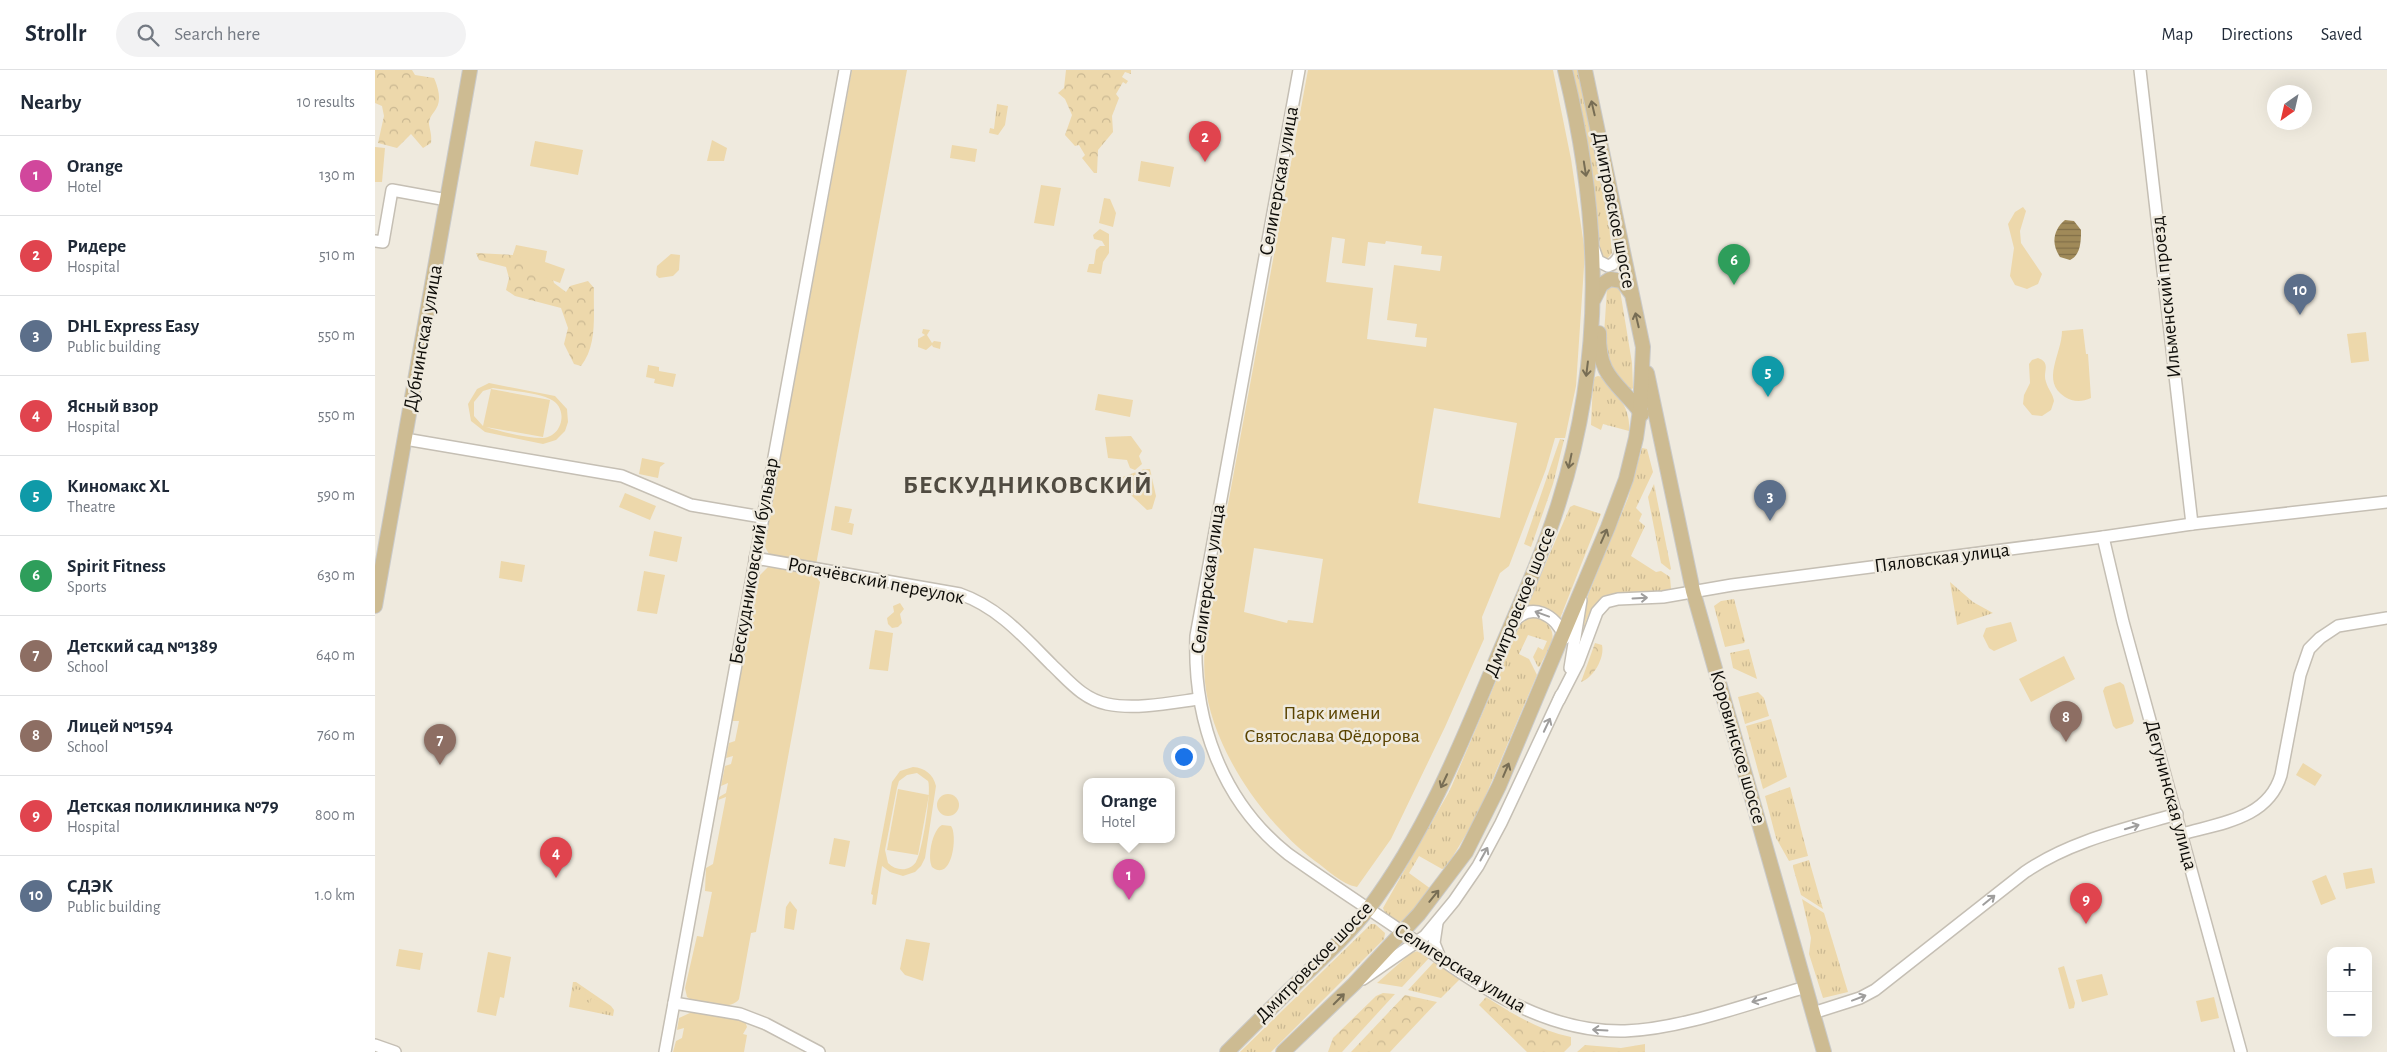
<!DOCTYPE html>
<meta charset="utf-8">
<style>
body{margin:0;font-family:"Alegreya Sans",sans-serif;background:#f2f2f3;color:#1f2937}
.controls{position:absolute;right:15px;bottom:15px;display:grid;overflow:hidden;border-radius:10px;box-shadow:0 5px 20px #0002}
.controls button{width:45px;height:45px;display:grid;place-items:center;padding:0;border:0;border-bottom:1px solid #e0e1e3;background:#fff;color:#1f2937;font:25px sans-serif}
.compass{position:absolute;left:1892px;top:15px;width:45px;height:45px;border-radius:50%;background:#fff;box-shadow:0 5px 20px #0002;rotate:214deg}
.you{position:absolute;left:808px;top:686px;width:18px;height:18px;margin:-12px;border:4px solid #fff;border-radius:50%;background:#1a73e8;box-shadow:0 0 0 8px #1a73e833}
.badge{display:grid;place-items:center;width:32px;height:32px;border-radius:50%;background:#b45309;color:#fff;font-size:16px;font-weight:700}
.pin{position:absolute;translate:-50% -41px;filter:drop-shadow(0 1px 2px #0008)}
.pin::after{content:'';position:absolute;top:26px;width:18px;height:15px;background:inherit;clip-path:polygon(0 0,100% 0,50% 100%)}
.popup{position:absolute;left:708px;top:708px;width:92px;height:65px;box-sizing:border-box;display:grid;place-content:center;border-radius:10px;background:#fff;filter:drop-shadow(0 1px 4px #0005);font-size:16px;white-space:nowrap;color:#747a83}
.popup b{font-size:19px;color:#1f2937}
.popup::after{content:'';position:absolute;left:50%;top:100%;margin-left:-10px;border:10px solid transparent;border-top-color:#fff}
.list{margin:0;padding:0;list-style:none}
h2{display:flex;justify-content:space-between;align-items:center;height:65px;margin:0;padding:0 20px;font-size:21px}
h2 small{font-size:16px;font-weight:400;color:#747a83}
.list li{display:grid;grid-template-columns:32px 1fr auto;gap:15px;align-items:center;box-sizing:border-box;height:80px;padding:0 20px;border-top:1px solid #e0e1e3}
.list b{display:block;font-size:19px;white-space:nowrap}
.list p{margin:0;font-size:16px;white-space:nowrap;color:#747a83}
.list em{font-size:16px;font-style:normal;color:#747a83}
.icon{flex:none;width:28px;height:28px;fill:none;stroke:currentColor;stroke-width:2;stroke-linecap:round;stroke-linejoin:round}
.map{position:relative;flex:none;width:2012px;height:982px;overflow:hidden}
header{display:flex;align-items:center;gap:30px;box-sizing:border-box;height:70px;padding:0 25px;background:#fff;border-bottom:1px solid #e0e1e3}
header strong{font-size:24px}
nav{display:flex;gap:28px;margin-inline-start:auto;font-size:18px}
.search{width:350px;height:45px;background:#f2f2f3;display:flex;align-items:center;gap:12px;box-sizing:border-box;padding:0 18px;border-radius:28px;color:#747a83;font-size:19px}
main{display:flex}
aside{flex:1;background:#fff}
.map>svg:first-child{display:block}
.grass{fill:url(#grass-tufts)}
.forest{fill:url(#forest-crowns)}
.green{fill:#edd8ab;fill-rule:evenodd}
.water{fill:url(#water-rules)}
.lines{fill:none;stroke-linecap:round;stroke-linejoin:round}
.minor-casing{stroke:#c5bfb4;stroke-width:14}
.major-casing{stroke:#cacac9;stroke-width:16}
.minor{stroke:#fff;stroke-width:11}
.major{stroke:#cdbb92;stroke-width:14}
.oneway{stroke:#776d54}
.oneway2{stroke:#9f9e9d}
.labels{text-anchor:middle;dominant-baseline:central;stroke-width:5;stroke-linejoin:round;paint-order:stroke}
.street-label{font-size:20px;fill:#0e0d09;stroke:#efeade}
.park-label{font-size:20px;fill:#5a4300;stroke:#efeade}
.district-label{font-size:25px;font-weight:bold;letter-spacing:1px;fill:#504b41;stroke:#efeade}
</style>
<header>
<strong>Strollr</strong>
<div class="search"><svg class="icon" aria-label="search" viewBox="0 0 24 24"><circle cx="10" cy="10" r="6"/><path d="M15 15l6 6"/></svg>Search here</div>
<nav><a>Map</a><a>Directions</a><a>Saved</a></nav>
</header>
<main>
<aside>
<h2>Nearby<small>10 results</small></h2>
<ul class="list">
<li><span class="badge" style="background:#d1479c">1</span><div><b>Orange</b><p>Hotel</p></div><em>130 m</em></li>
<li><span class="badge" style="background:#e0444e">2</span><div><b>Ридере</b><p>Hospital</p></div><em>510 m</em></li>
<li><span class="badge" style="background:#5c6f8a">3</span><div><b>DHL Express Easy</b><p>Public building</p></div><em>550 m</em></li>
<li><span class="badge" style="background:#e0444e">4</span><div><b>Ясный взор</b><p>Hospital</p></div><em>550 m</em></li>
<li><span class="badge" style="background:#0f9aa8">5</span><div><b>Киномакс XL</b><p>Theatre</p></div><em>590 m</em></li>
<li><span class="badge" style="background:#2e9e5b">6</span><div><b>Spirit Fitness</b><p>Sports</p></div><em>630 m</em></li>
<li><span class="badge" style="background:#8d6e63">7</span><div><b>Детский сад №1389</b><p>School</p></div><em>640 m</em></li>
<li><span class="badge" style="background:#8d6e63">8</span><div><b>Лицей №1594</b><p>School</p></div><em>760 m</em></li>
<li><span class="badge" style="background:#e0444e">9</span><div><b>Детская поликлиника №79</b><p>Hospital</p></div><em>800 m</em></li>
<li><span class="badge" style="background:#5c6f8a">10</span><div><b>СДЭК</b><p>Public building</p></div><em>1.0 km</em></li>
</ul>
</aside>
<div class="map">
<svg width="2012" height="982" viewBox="0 0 2012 982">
<defs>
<pattern id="grass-tufts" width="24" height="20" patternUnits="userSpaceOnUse" patternTransform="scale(1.25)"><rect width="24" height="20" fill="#edd8ab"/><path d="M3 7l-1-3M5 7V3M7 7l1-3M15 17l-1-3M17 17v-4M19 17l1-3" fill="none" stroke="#cab892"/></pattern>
<pattern id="forest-crowns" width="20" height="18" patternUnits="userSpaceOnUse" patternTransform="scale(1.25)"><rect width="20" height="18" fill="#edd8ab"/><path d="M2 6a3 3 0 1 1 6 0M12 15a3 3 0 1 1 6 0" fill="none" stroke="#cab892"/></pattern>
<pattern id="water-rules" width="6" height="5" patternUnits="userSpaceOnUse" patternTransform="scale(1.25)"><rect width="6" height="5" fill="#a08a59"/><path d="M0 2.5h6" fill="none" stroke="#816f48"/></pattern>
</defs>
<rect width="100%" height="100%" fill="#efeade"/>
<g class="grass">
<path d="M1196,0h8l29,144 4,39 -5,6 -4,-2 -3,-5c-3,-62 -14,-122 -29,-182z"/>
<polygon points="622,34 633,36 630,55 623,65 614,63 615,58 619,59"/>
<polygon points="1241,214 1245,220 1257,293 1258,318 1256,320 1237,303 1228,281 1232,218"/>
<path d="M1223,306l4,1c15,16 29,31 27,54l-26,-7 -2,6 -10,-5 2,-43 2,-5z"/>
<polygon points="1185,369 1189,370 1178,414 1156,477 1149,474"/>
<path d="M1267,378l5,1 6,23 -17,36 6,6 -3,7 6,5 -14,30 25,16 5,-1 9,6 1,12 -8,4 -57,4c-14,5 -19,20 -23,34l5,-36 40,-97z"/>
<polygon points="769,399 775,399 781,426 777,439 772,440 742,412 745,408"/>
<polygon points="1279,414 1296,499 1295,500 1286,493 1273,427"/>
<polygon points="1199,435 1226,444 1184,551 1151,539 1195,437"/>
<polygon points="1575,512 1598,532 1618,543 1582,555"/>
<polygon points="1359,529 1370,571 1369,573 1350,577 1339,536 1346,531"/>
<path d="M1152,547h14c21,19 9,27 -1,49l-2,1 -5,-10 5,-10 5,3 4,-9 -19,-6 -9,19 10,5 8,16 -60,141 -31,52 -4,1 -23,-13 -10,17 22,16 -25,31 -7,2 -14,-9 -2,-5 67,-118 71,-168z"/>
<polygon points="1374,579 1382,609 1358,598 1355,583"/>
<polygon points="1383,622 1389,628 1394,646 1370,654 1363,627"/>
<polygon points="1396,649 1412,707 1388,719 1371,656"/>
<polygon points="1415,717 1433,786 1414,791 1401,768 1390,726"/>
<polygon points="1434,790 1448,839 1426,825 1418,797 1418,795"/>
<polygon points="1427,829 1449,843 1473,922 1448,928 1434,884 1436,868"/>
<polygon points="996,854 1000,854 1010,863 1009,869 896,982 865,982"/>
<polygon points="1043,881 1054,888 1027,917 1002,913 1036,883"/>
<polygon points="1059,892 1085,909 1066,928 1033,920"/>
<polygon points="198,912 201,912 236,936 239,940 238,946 194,937"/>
</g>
<g class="forest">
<path d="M0,0h37l3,5 19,3c4,9 8,22 2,31 -3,5 -7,8 -7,15 1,7 3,11 2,19l-8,5 -12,-14 -14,14 -19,-5 6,-27 -2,-10 -7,-3z"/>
<polygon points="691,0 756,0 756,4 750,2 747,7 753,11 751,14 748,12 741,24 744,28 737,46 738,62 723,80 722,103 719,103 707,88 710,85 704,75 700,76 690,65 697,45 690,29 683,23 689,18"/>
<path d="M139,182l35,13 5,18 12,9 4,-6 18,-5 6,7c-1,26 4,56 -13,78l-7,-2 -10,-20 4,-16 -7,-20 -46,-12 -9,-6 3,-12 -3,-11 -27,-7 -3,-7 37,2z"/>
<polygon points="767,401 773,401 773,414 778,425 772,436 744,410"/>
<path d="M1220,573l7,2c3,13 -9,33 -21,37z"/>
<polygon points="1008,923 1020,924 967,982 953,982 958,968 1001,926"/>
<polygon points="1030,925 1062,932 1015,982 976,982"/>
<path d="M1111,927c27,17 54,34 85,40v8l-7,7h-37l-48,-47z"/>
<polygon points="1270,974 1270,982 1202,982 1210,975 1246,978"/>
</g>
<g class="green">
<polygon points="477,0 532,0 441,495 394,484 390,477 390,472"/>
<path d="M933,0h245l18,89 14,93 -9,134 -11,52h-10l-9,31 -37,97 -9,7 -18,44 2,22 -39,88 -54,112 -34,48c-16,-3 -29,-17 -42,-26 -52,-39 -104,-114 -110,-179 -2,-23 0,-46 3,-69zM957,167l13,2 -3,24 23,3 3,-24 17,2 1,-3 36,5 -1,8 21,2 -2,15 -46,-6 -7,55 30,4 -2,13 12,1 -1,9 -59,-8 6,-51 -47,-6zM1059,338l83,15 -17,95 -82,-15zM879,478l69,11 -10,64 -25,-3 -1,3 -43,-11z"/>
<polygon points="337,70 352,78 349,91 332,91"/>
<polygon points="160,71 208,80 203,105 155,96"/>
<polygon points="577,75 602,79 600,92 575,88"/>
<polygon points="0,77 10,78 7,112 0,112"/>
<polygon points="766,91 799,97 795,117 763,111"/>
<polygon points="666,115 686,118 679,156 659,153"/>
<polygon points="729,128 735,129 741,143 738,157 724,153"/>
<polygon points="1648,137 1651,141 1645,161 1646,173 1667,204 1663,214 1652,219 1640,215 1635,206 1639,178 1633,154 1640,142"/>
<polygon points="725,159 734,164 734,183 728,192 726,204 712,202 714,194 719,194 721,180 725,176 730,176 727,171 719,169 718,165"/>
<polygon points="141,175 172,181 170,192 190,199 185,213 153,201 156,190 138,185"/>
<polygon points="296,184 305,185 304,200 298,206 284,208 281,205 282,196"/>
<polygon points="548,259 555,260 552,265 557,273 559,271 566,272 565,279 558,277 557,275 551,280 543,277 543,269 550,265 547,263"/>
<path d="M1708,259l3,25h2l3,44c-9,4 -18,4 -26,-1 -25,-16 -3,-43 -3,-66z"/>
<polygon points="1991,262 1994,291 1976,293 1972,264"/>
<path d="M1663,288c14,5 4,14 8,24 2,7 7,12 8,19l-3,9 -9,6 -10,-1 -9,-11 1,-9 6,-12 -1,-19 3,-4z"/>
<polygon points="273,295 284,297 284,301 301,304 298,317 279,313 280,309 271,307"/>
<path d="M114,313l66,13 12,13 1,13 -3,9 -9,9 -13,4 -58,-12 -14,-11 -3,-17 9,-15zM118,318c18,3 41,4 57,11 19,8 13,38 -7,39 -18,0 -40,-6 -57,-11l57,10 7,-37 -59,-11 -8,37 -9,-10v-14l9,-11z"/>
<polygon points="723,324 758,330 755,347 720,340"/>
<polygon points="756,366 767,381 764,386 767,394 760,400 755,398 752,390 733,388 730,367"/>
<polygon points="267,388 290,393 285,397 283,408 264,404"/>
<polygon points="250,423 281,436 275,450 244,437"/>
<polygon points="460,436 477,439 474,452 472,452 479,454 477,465 456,460"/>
<polygon points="279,461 307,467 302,492 274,486"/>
<polygon points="126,491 150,495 147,512 124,508"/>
<path d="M393,497l46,7 6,8 -64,350 -5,1 -12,66c-7,12 -41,6 -52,-2l-2,-9 12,-52 6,1 9,-45 -7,-1 1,-23 7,-4 13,-67 -8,3 1,-3 7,-4 2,-10 -7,3 4,-20 6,-2 2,-8 -7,2 3,-15 6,-2 4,-20h-7l27,-145z"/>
<polygon points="269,501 290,505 282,544 262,541"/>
<polygon points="525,533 529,539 525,544 527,553 523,557 517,558 513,554 512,548 519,542 518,536"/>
<polygon points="1636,552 1642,571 1619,581 1614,578 1608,566 1611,558"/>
<polygon points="500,560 518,563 513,601 494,599"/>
<polygon points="1689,586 1700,609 1656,632 1644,609"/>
<polygon points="1745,612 1749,615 1759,651 1757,654 1741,659 1738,656 1728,621 1730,617"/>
<polygon points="1928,693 1947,705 1940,716 1921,705"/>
<path d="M538,697c12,1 20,7 23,19l-11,72 -4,8 -6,6 -12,4 -13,-4 -8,-6 -6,39 -4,-1 1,-9 -2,-1 21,-112 8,-11zM542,703l11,8c4,9 -6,73 -12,81 -7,10 -20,9 -28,1l-3,-13 12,-62 2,-7 8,-6z"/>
<polygon points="523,719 554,725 543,785 512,780"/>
<circle cx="573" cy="735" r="11"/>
<path d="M567,755l9,1c7,9 1,57 -19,41 -5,-9 0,-37 10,-42z"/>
<polygon points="459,768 475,771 470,797 454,794"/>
<polygon points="1997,798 2000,813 1971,819 1968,803"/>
<polygon points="1951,805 1961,829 1946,835 1937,811"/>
<polygon points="415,831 422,840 419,860 409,858 411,837"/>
<polygon points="531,869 555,873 548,911 530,905 525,899"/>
<polygon points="24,879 48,883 45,900 21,896"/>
<polygon points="113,882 136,887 129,928 125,927 121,946 102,942"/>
<polygon points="1689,896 1700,933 1699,938 1694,939 1683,898"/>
<polygon points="1727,904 1733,925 1707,932 1701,910"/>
<polygon points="199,919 211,921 209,931 215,933 216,929 226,931 224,942 214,940 215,935 208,933 207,938 196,935"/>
<polygon points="1839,927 1844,948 1826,952 1821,931"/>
<polygon points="317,942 370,951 372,957 368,964 372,965 369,982 298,982 301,971 307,968 309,958 302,960 304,948"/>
</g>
<path class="water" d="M1690,150l9,1 7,9c0,10 0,25 -11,30l-10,-3c-9,-13 -7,-27 5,-37z"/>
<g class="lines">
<defs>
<g id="minor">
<path d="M924,0l-103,566c-3,84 25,165 92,218 38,27 78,53 116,79 67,47 135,100 221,98 57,-2 125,-28 181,-44"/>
<polyline points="1765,0 1817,454"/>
<polyline points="0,171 8,172 17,120 72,130"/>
<path d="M1219,180l4,11 10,5c10,-3 13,-11 13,-21"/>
<polyline points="30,369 247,406 316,435 387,447"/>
<polyline points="1728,467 1748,552 1866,982"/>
<path d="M380,488l205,36c38,13 64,43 92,71 17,16 31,34 55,39 28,6 63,-1 91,-5"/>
<path d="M1138,553c17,-23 44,-8 52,15"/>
<polyline points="1195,598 1206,530"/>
<polyline points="1184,630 1203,593 1222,542 1231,532 1243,529 1288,527 1357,515 1728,467 1817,454 2012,432"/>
<path d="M1807,764c38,-11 86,-15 99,-59l19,-100 9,-26 11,-11 18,-12 49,-8"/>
<polyline points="1062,853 1059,873 1065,888"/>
<polyline points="988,909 1050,866 1079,831 1103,796 1126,753 1186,625"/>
<polyline points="299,933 365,944 391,954 444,982"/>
<path d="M1438,943l47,-15 15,-8 150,-118c45,-31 100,-43 152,-58"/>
<polyline points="0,975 20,982"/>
<polyline points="290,982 470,0"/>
</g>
<g id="major">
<polyline points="1219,229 1226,215 1235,209 1247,211 1255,222"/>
<path d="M1224,263c-1,45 19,49 43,81"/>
<polyline points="1272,303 1318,521 1449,982"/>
<polyline points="0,536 95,0"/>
<path d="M852,982c27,-27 54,-54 82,-81 21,-20 42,-40 60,-63 54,-72 89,-156 123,-238 23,-56 49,-110 67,-168 46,-145 42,-286 6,-432"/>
<polyline points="908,982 979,914 1044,844 1091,782 1124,716 1233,457 1251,409 1261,368 1265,340 1268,277 1210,0"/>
</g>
</defs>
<use href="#minor" class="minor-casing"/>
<use href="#major" class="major-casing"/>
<use href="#minor" class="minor"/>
<use href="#major" class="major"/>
</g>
<defs><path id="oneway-shaft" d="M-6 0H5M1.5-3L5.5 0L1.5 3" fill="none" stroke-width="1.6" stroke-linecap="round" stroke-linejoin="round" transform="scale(1.25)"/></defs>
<g class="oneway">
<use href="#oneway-shaft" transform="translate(1218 38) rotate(-103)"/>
<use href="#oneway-shaft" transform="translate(1210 99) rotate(81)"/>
<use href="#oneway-shaft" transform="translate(1262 250) rotate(-103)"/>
<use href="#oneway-shaft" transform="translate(1212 299) rotate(97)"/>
<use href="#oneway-shaft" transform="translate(1195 391) rotate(102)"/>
<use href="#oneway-shaft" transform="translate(1229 466) rotate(-66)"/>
<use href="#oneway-shaft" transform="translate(1131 700) rotate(-67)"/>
<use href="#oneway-shaft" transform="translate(1069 711) rotate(115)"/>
<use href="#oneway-shaft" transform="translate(1059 826) rotate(-51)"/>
<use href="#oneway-shaft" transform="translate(964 929) rotate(-45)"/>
</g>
<g class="oneway2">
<use href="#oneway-shaft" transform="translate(1265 528) rotate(-3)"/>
<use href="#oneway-shaft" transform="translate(1167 544) rotate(-160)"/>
<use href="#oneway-shaft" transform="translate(1172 655) rotate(-65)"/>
<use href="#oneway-shaft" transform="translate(1757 757) rotate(-17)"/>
<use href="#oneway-shaft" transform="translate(1109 784) rotate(-61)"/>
<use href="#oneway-shaft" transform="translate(1614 830) rotate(-39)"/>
<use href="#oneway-shaft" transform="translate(1484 928) rotate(-21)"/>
<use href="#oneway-shaft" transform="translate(1384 930) rotate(164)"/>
<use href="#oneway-shaft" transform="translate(1225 960) rotate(-177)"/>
</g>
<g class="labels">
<g class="street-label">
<text transform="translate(904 111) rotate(-80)">Селигерская улица</text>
<text transform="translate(1239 140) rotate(79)">Дмитровское шоссе</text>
<text transform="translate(1791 227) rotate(-96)">Ильменский проезд</text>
<text transform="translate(48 268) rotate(-80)">Дубнинская улица</text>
<text transform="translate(1567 488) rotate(-7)">Пяловская улица</text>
<text transform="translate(379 491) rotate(-80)">Бескудниковский бульвар</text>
<text transform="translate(833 509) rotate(-82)">Селигерская улица</text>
<text transform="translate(501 511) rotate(11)">Рогачёвский переулок</text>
<text transform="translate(1145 532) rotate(-68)">Дмитровское шоссе</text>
<text transform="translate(1363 677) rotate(74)">Коровинское шоссе</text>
<text transform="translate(1796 725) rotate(75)">Дегунинская улица</text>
<text transform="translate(939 892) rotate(-46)">Дмитровское шоссе</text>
<text transform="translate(1085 898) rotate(32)">Селигерская улица</text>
</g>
<g class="park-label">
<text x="957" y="643">Парк имени<tspan x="957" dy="23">Святослава Фёдорова</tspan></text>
</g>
<g class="district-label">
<text x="653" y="415">БЕСКУДНИКОВСКИЙ</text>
</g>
</g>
</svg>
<div class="controls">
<button>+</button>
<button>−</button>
</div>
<svg class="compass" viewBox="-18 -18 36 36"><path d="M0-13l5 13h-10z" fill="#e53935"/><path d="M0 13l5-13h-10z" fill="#747a83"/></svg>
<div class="you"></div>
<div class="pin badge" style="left:754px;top:830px;background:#d1479c">1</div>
<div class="popup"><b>Orange</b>Hotel</div>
<div class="pin badge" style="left:830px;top:92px;background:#e0444e">2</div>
<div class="pin badge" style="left:1395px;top:451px;background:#5c6f8a">3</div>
<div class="pin badge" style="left:181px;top:808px;background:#e0444e">4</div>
<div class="pin badge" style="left:1393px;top:327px;background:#0f9aa8">5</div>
<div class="pin badge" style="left:1359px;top:215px;background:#2e9e5b">6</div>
<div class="pin badge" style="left:65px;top:695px;background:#8d6e63">7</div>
<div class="pin badge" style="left:1691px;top:672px;background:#8d6e63">8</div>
<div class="pin badge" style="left:1711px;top:854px;background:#e0444e">9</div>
<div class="pin badge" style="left:1925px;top:245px;background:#5c6f8a">10</div>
</div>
</main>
